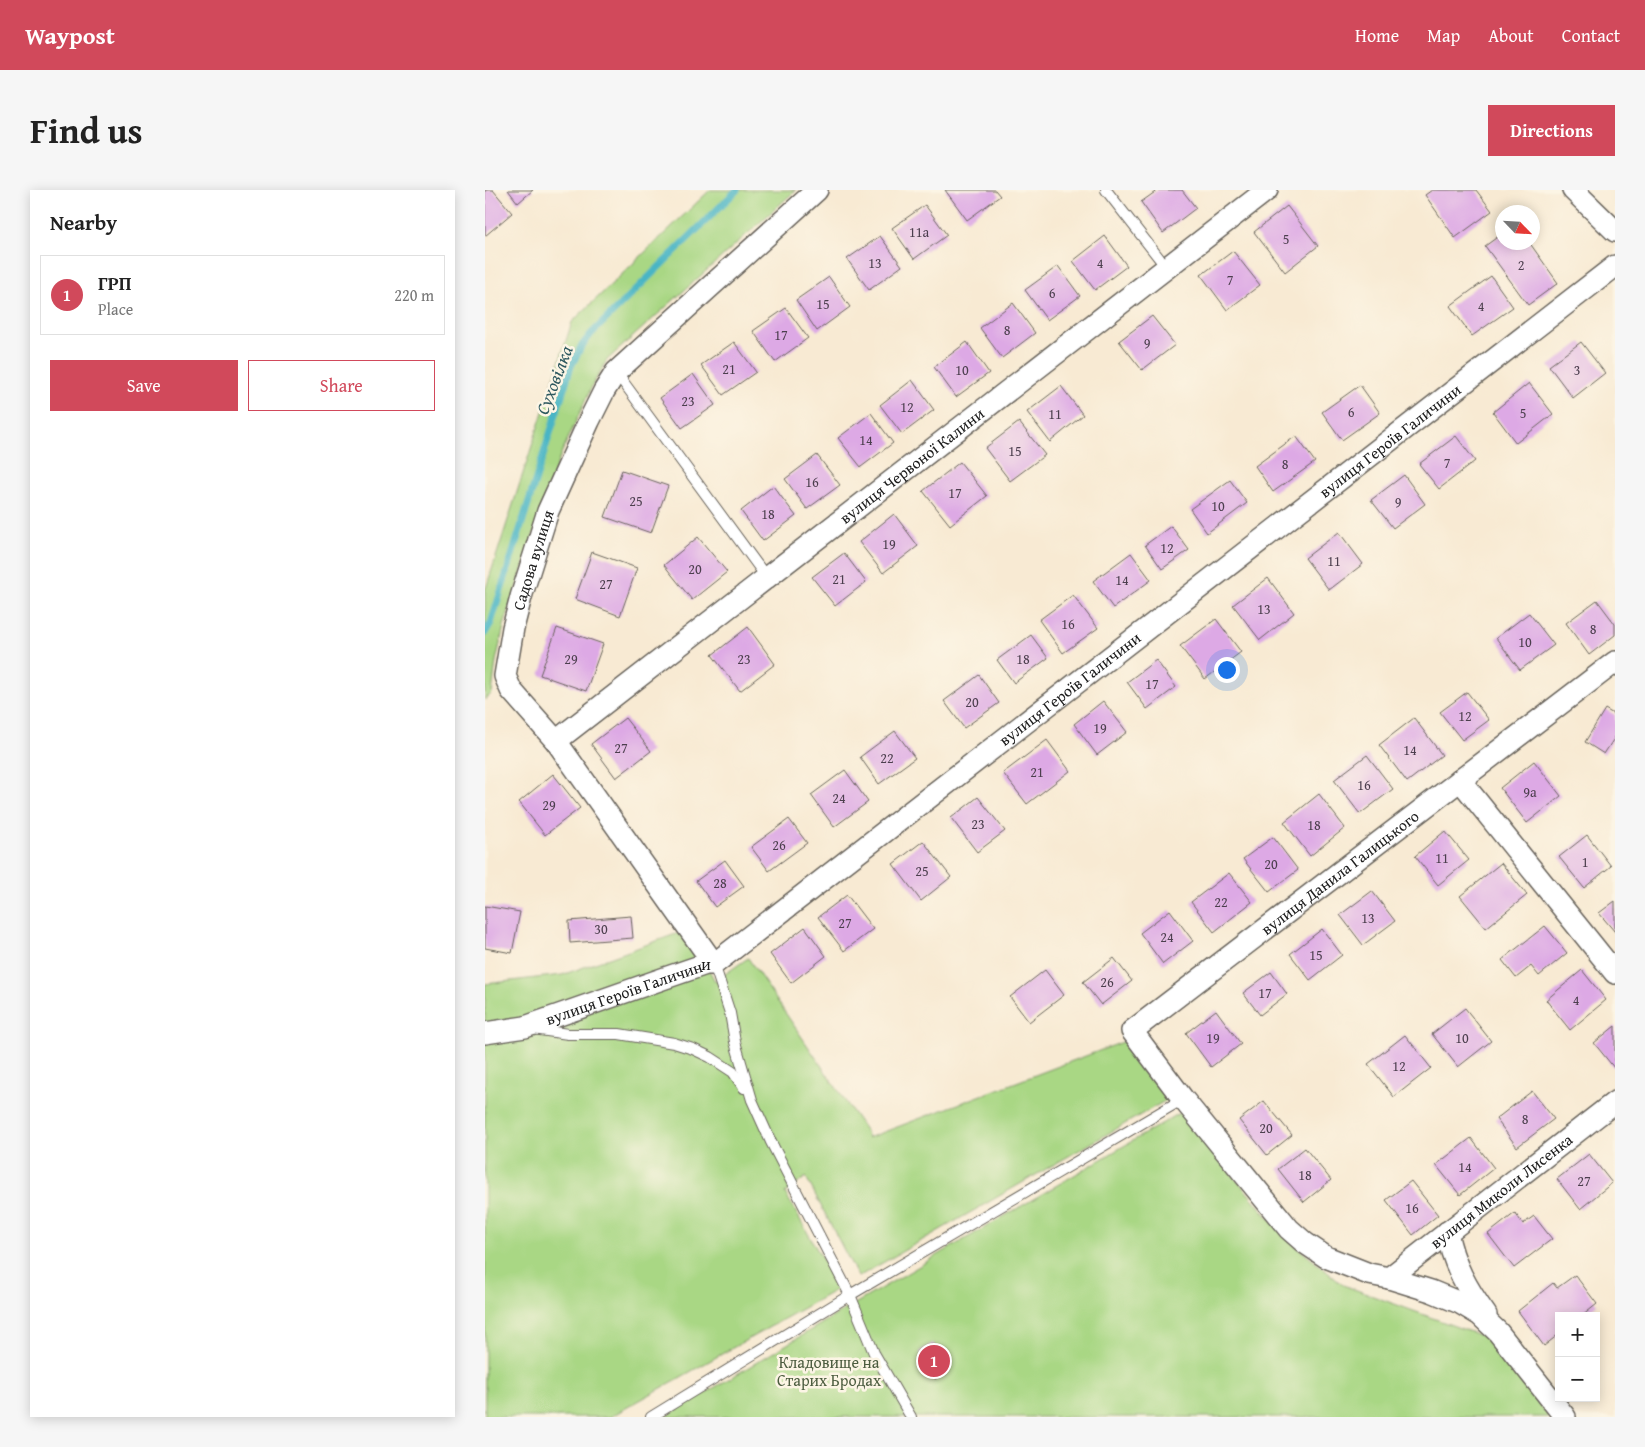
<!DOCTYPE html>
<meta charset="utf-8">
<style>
body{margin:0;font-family:"Gentium Book Plus",serif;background:#f6f6f6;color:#222}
.controls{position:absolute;right:15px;bottom:15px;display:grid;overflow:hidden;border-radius:0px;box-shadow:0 2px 12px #0003}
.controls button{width:45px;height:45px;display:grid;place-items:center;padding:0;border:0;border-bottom:1px solid #e0e0e0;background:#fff;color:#222;font:25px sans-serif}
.compass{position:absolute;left:1010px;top:15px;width:45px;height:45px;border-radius:50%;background:#fff;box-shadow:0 2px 12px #0003;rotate:115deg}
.you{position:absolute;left:741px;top:479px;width:18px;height:18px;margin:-12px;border:4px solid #fff;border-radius:50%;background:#1a73e8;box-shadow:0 0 0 8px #1a73e833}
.badge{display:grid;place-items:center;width:32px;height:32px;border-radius:50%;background:#d1495b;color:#fff;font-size:16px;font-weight:700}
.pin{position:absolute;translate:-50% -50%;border:2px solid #fff;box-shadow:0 1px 5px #0006}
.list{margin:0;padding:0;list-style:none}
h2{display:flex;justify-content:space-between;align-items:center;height:65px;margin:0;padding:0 20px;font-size:21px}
h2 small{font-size:16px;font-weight:400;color:#767676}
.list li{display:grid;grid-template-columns:32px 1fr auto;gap:15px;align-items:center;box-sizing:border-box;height:80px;margin:0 10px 10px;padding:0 10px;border:1px solid #e0e0e0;border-radius:0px}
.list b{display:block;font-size:19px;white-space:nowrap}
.list p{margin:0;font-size:16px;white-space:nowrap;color:#767676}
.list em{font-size:16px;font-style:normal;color:#767676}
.actions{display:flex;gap:10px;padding:15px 20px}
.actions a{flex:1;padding:11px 0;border:1px solid #d1495b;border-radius:0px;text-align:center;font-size:18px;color:#d1495b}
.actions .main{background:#d1495b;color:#fff}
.map{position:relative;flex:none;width:1130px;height:1227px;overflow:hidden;border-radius:0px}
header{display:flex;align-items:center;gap:30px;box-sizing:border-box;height:70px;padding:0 25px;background:#d1495b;color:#fff}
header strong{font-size:24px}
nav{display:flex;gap:28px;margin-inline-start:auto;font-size:18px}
.intro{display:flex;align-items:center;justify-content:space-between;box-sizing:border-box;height:120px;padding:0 30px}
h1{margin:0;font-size:35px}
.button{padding:12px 22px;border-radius:0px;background:#d1495b;color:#fff;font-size:18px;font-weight:700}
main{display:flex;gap:30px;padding:0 30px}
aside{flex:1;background:#fff;border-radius:0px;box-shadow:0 2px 12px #0003}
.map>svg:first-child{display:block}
.green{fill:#a9d784;stroke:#627a50}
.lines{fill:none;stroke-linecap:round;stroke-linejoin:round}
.stream{stroke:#48b5c5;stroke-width:7}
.building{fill:#dda9e5}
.lane-casing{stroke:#69645c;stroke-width:12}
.street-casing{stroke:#69645c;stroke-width:24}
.lane{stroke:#fff;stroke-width:10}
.street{stroke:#fff;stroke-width:21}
.labels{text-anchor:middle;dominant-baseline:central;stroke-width:5;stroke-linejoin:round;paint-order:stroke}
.number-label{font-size:14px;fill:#4c3f4e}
.street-label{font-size:16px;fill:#1c1c1c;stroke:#fcf5e5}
.park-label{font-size:16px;fill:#4d5d40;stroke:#fcf5e5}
.water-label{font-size:18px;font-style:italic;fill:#2e5960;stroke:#fcf5e5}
</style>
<header>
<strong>Waypost</strong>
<nav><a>Home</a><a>Map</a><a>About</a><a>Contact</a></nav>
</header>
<div class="intro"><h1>Find us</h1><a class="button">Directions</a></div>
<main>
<aside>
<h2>Nearby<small></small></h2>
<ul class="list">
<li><span class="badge">1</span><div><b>ГРП</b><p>Place</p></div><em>220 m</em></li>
</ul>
<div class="actions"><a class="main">Save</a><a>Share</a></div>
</aside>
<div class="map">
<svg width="1130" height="1227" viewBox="0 0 1130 1227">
<rect width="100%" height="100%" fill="#fcf5e5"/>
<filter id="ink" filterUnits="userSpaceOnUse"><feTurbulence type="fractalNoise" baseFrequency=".02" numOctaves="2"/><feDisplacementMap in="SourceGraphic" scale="10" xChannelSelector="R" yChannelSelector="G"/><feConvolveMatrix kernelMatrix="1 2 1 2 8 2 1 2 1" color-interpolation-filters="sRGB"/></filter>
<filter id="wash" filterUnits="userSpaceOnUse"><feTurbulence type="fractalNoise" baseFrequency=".0096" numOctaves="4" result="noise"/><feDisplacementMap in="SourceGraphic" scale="20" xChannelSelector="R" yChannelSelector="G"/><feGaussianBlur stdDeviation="1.12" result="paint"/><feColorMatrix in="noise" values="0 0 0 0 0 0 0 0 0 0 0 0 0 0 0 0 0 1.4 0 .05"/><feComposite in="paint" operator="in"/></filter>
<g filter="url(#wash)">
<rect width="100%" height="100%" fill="#f8ead3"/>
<g class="green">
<polygon points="225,0 311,0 122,170 108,194 76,264 63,299 19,436 11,471 7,503 0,510 0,401 87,132"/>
<polygon points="202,740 230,791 263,768 380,940 383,948 643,850 685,908 373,1087 321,987 300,1003 354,1098 125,1227 0,1227 0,794 77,785"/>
<polygon points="695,923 801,1048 858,1095 1002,1148 1064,1227 180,1227 361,1119"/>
</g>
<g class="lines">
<polyline class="stream" points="0,443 6,433 86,176 96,157 106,144 252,0"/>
</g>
<g id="blocks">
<g class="building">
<polygon points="0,0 8,0 27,23 0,46"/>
<polygon points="23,0 48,0 33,13"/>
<polygon points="460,0 510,0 515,6 482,30"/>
<polygon points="673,0 697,0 711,18 678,43 656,12"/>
<polygon points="947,0 991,0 1007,21 970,48 940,5"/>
<polygon points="440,15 462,45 429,69 407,38"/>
<polygon points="802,16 833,56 800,82 769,42"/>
<polygon points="1018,43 1018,52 1044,52 1073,93 1043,115 1000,56"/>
<polygon points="395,46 417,76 384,100 362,69"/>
<polygon points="620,46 642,76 610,100 588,71"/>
<polygon points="748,61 775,95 742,120 716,85"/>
<polygon points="573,76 595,106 562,130 540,100"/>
<polygon points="1006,86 1028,117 987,146 965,116"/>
<polygon points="344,87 365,117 332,141 311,110"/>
<polygon points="528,113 550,143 517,168 495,138"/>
<polygon points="301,118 323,148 290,172 268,141"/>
<polygon points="667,126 690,155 657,180 634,151"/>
<polygon points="249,152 271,182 238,205 216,175"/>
<polygon points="482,152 504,183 471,207 449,177"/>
<polygon points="1096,152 1120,183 1088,208 1064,176"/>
<polygon points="208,184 230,215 197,238 175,208"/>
<polygon points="427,190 449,220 417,244 395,215"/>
<polygon points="1044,193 1068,224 1031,253 1008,222"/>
<polygon points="875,195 895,223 857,250 837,222"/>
<polygon points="576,196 598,225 565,252 542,222"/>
<polygon points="386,223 408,253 376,277 353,248"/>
<polygon points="534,232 560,265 525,291 500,258"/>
<polygon points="811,246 830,272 788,302 770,276"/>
<polygon points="971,246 990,271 954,299 934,274"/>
<polygon points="332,265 355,295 322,319 300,289"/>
<polygon points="475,272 502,306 465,335 438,301"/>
<polygon points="137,280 183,296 166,343 120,327"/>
<polygon points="919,285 940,314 908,338 886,310"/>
<polygon points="745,290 762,313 722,343 705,319"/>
<polygon points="288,296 311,326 278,351 256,321"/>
<polygon points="409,324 433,356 398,383 374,352"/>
<polygon points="686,336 704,360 677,379 660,355"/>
<polygon points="854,342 878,374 844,400 820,368"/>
<polygon points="213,347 242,382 207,410 179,375"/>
<polygon points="107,362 152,378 135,426 90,409"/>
<polygon points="359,363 381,392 350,416 327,387"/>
<polygon points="646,363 666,390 628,418 608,391"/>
<polygon points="783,388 809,423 775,450 748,415"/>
<polygon points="588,405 613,438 578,463 554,430"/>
<polygon points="1112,410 1130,434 1130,445 1104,465 1081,433"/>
<polygon points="1044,423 1069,455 1035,480 1011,448"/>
<polygon points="731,429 756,462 720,489 695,456"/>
<polygon points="263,437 290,474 255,501 227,465"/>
<polygon points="72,438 118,454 101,501 55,485"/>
<polygon points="546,445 563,468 529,493 512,470"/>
<polygon points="671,470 691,497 662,519 642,492"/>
<polygon points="494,485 514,513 479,538 459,511"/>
<polygon points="982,502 1004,530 977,550 955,522"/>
<polygon points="618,511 642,542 612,565 589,534"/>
<polygon points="1120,519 1130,525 1130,547 1119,564 1100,552"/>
<polygon points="140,528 166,561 131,588 106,554"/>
<polygon points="929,528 957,565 922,592 894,555"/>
<polygon points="410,541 430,568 394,594 375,567"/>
<polygon points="562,550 585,581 542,614 518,583"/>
<polygon points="882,565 908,599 875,624 849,590"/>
<polygon points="1049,571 1076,606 1042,633 1015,598"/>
<polygon points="360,580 383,612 349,637 326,605"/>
<polygon points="68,584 95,618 60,645 34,612"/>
<polygon points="834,604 860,638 825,666 799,632"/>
<polygon points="493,607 520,641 492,662 466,628"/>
<polygon points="304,629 322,653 284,681 266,657"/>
<polygon points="960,641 984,670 953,695 930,666"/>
<polygon points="1102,645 1126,676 1099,698 1074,667"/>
<polygon points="788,647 813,680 784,702 758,669"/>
<polygon points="438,651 466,687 436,711 408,674"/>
<polygon points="240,670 259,696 230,717 211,691"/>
<polygon points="1016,673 1042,705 1001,738 975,706"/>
<polygon points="744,683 767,712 729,742 706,712"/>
<polygon points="887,701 910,731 878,755 855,725"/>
<polygon points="362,705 388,739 359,761 333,727"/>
<polygon points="1130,711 1130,742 1114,723"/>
<polygon points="0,716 35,722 27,763 0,758"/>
<polygon points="685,720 708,751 678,774 655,743"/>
<polygon points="146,726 148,748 85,753 84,731"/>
<polygon points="1060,736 1082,763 1054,786 1046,776 1031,788 1017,770"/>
<polygon points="320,737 341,766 306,793 285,764"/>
<polygon points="837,739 857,765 825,790 805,764"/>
<polygon points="629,768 647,791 616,815 598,792"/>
<polygon points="560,780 579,805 544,832 525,807"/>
<polygon points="1097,780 1121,810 1085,840 1061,810"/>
<polygon points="786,782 802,804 775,825 758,803"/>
<polygon points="980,818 1006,851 973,877 947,844"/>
<polygon points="731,820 756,854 726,877 701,843"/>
<polygon points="1130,836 1130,879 1109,853"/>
<polygon points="920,845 946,878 909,907 883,874"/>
<polygon points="1047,901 1069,929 1032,957 1011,929"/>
<polygon points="779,911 807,945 782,965 754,930"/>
<polygon points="986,948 1009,978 975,1005 951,975"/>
<polygon points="820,958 846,990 819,1012 793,979"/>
<polygon points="1104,964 1127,993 1095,1019 1072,989"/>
<polygon points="926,991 953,1025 928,1045 901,1010"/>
<polygon points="1030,1023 1038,1034 1049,1026 1067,1049 1029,1078 1003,1044"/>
<polygon points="1090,1085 1112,1114 1097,1126 1074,1126 1074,1144 1059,1156 1033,1121 1068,1093 1072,1098"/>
<polygon points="448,1153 465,1180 450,1189 434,1162"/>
</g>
</g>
</g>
<g filter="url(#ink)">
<use href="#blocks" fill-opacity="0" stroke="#69645c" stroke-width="1"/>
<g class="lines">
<defs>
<g id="lane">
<polyline points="621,0 681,77"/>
<polyline points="131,182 282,388"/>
<polyline points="229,774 245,823 250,852 267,910 286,952 365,1105 698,909"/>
<polyline points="48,839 83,844 134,844 189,853 208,859 225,867 248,882 259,898"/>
<polyline points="166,1227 365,1105 389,1163 426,1227"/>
</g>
<g id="street">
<polyline points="1088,0 1130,41"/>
<path id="s1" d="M71,551l711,-551"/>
<polyline points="975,590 1130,783"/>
<path id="s2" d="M229,774l-158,-223 -45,-51 -6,-14 8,-48 8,-31 27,-86 41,-90 15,-30 12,-19 201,-182"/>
<path id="s3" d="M0,843l40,-6 140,-49 41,-14h8l901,-698"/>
<path d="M962,1042c6,32 20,57 39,83"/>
<path id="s4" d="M904,1088l226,-176"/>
<path id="s5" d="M1080,1227l-67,-85 -18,-17 -20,-12 -29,-12 -42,-13 -20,-4 -43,-17 -21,-14 -16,-14 -106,-130 -51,-68 483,-369"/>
</g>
</defs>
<use href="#lane" class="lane-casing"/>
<use href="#street" class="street-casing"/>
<use href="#lane" class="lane"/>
<use href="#street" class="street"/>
</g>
</g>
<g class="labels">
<g class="number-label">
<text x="434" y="42">11а</text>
<text x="801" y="49">5</text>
<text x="390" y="73">13</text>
<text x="615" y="73">4</text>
<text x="1036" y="75">2</text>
<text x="745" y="90">7</text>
<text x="567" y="103">6</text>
<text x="338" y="114">15</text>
<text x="996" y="116">4</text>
<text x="522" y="140">8</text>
<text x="296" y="145">17</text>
<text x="662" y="153">9</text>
<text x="244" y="179">21</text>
<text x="477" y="180">10</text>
<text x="1092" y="180">3</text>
<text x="203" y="211">23</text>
<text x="422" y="217">12</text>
<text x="866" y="222">6</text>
<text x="1038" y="223">5</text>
<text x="570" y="224">11</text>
<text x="381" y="250">14</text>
<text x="530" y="261">15</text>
<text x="962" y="273">7</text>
<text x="800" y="274">8</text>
<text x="327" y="292">16</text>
<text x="470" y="303">17</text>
<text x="151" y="311">25</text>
<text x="913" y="312">9</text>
<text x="733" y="316">10</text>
<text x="283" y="324">18</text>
<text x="404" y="354">19</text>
<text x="682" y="358">12</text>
<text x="849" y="371">11</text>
<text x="210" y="379">20</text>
<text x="354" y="389">21</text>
<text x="637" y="390">14</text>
<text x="121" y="394">27</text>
<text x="779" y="419">13</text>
<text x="583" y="434">16</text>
<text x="1108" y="439">8</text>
<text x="1040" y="452">10</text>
<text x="86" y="469">29</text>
<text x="259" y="469">23</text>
<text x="538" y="469">18</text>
<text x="667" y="494">17</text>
<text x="487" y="512">20</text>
<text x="980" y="526">12</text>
<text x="615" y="538">19</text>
<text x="136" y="558">27</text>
<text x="925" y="560">14</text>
<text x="402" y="568">22</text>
<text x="552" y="582">21</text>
<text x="879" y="595">16</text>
<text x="1045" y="602">9а</text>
<text x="354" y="608">24</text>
<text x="64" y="615">29</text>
<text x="493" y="634">23</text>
<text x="829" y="635">18</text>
<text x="294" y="655">26</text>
<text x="957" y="668">11</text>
<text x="1100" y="672">1</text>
<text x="786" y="674">20</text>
<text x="437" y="681">25</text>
<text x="235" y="693">28</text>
<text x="736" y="712">22</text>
<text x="883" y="728">13</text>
<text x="360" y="733">27</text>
<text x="116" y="739">30</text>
<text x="682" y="747">24</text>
<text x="831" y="765">15</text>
<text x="622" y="792">26</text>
<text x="780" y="803">17</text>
<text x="1091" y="810">4</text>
<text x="728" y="848">19</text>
<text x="977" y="848">10</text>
<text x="914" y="876">12</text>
<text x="1040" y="929">8</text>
<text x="781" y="938">20</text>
<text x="980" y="977">14</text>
<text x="820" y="985">18</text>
<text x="1099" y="991">27</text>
<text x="927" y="1018">16</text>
</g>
<g class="street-label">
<text stroke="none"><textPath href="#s3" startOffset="1095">вулиця Героїв Галичини</textPath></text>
<text stroke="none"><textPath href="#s1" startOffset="450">вулиця Червоної Калини</textPath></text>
<text stroke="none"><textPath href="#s2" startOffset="476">Садова вулиця</textPath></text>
<text stroke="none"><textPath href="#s3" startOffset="690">вулиця Героїв Галичини</textPath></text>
<text stroke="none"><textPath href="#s5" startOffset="859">вулиця Данила Галицького</textPath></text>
<text stroke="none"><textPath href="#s3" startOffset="150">вулиця Героїв Галичини</textPath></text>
<text stroke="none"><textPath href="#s4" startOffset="142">вулиця Миколи Лисенка</textPath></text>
</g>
<g class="park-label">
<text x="344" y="1172">Кладовище на<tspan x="344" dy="18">Старих Бродах</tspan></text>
</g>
<g class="water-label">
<text transform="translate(69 190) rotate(-69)">Суховілка</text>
</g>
</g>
</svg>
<div class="controls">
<button>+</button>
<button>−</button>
</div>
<svg class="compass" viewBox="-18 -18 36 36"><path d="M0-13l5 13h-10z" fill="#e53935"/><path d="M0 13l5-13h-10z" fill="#767676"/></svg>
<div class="you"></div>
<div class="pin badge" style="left:449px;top:1171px">1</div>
</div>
</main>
